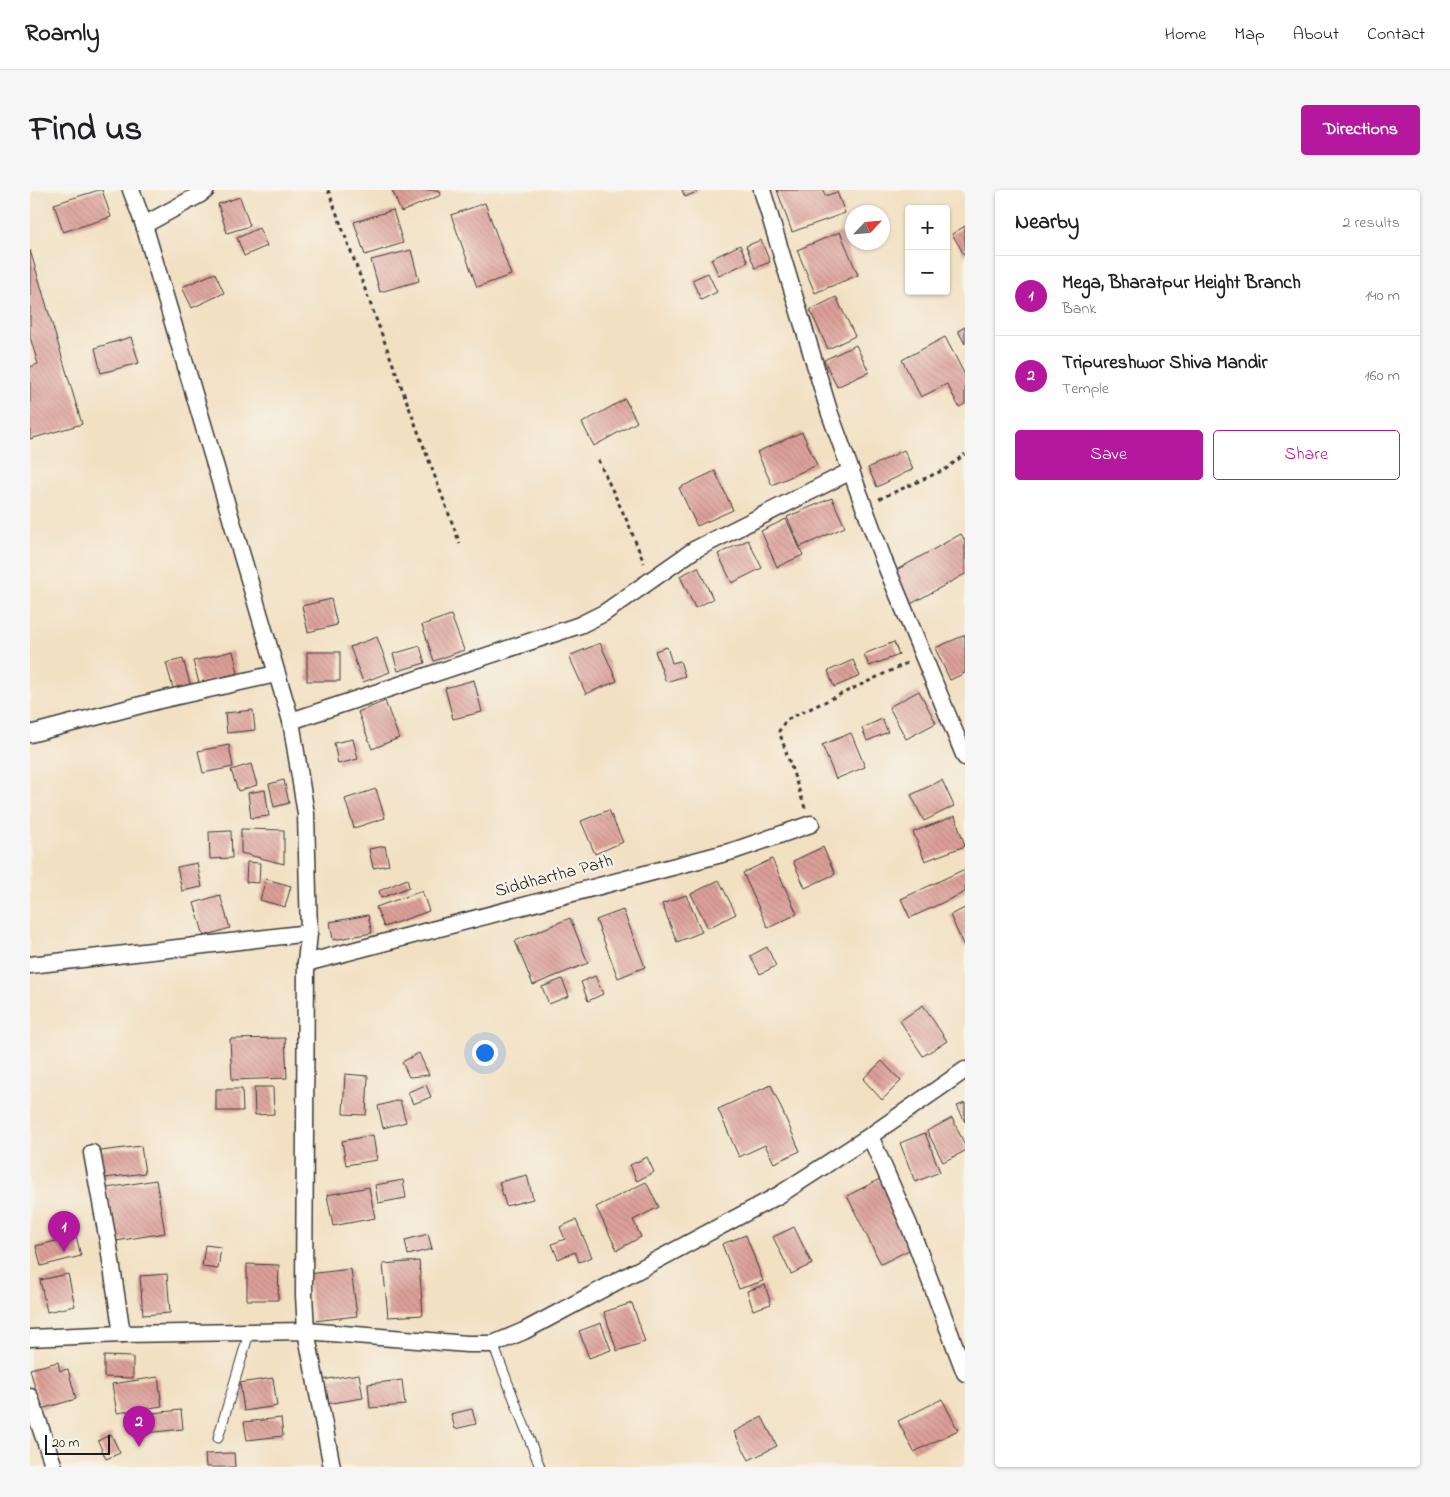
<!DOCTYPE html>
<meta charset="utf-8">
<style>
body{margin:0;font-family:"Indie Flower",sans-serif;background:#f6f6f6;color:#202124}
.controls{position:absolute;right:15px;top:15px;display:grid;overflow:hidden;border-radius:5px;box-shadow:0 1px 4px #0004}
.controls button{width:45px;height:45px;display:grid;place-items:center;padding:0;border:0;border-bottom:1px solid #e0e0e0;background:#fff;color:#202124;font:25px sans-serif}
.compass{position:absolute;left:815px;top:15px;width:45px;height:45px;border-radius:50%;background:#fff;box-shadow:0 1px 4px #0004;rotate:64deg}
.scale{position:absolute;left:15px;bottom:12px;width:65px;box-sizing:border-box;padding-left:5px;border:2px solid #1c1c1c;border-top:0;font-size:14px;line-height:18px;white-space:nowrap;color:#1c1c1c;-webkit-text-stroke:4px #f7f3e8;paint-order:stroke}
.you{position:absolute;left:454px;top:862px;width:18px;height:18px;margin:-12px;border:4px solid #fff;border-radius:50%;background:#1a73e8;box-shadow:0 0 0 8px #1a73e833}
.badge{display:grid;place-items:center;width:32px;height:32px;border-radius:50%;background:#b5179e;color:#fff;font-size:16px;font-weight:700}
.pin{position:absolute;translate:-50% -41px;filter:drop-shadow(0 1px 2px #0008)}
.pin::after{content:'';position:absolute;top:26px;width:18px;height:15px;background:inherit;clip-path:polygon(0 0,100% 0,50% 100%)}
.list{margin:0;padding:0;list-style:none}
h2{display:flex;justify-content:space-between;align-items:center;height:65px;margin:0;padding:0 20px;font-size:21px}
h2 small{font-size:16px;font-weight:400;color:#757577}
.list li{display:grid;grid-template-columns:32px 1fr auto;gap:15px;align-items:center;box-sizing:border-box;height:80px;padding:0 20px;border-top:1px solid #e0e0e0}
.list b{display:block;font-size:19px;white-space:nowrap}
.list p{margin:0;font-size:16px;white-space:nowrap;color:#757577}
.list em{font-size:16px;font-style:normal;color:#757577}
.actions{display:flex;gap:10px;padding:15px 20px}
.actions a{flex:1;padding:11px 0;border:1px solid #b5179e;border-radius:5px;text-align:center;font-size:18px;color:#b5179e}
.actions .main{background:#b5179e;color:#fff}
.map{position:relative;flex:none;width:935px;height:1277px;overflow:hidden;border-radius:5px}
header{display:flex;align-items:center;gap:30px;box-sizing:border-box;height:70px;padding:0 25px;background:#fff;border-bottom:1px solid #e0e0e0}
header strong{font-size:24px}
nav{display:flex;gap:28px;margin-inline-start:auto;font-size:18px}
.intro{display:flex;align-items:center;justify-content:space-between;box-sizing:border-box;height:120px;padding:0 30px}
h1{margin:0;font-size:35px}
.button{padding:12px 22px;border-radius:5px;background:#b5179e;color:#fff;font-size:18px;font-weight:700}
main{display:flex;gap:30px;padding:0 30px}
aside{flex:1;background:#fff;border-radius:5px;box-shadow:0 1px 4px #0004}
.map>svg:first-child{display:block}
.building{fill:url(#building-back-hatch)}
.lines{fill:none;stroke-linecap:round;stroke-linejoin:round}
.service-casing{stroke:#3c3935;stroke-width:11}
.minor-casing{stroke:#3c3935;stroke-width:19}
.path{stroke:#3c3935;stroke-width:3;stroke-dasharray:4 4;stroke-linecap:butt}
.service{stroke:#fff;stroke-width:9}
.minor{stroke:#fff;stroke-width:16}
.labels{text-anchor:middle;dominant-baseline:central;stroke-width:4.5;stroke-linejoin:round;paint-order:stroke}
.street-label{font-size:18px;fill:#1c1c1c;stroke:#f7f3e8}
</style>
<header>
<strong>Roamly</strong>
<nav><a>Home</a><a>Map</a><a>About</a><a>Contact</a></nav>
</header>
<div class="intro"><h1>Find us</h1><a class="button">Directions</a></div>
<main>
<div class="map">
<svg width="935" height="1277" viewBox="0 0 935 1277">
<defs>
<pattern id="building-back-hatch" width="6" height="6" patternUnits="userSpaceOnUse" patternTransform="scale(1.25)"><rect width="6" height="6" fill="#db9f97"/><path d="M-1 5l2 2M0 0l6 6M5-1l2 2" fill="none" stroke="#bb8882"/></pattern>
</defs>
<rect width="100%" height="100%" fill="#f7f3e8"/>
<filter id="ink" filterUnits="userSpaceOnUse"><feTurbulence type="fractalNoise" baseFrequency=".02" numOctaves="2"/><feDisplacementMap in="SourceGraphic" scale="10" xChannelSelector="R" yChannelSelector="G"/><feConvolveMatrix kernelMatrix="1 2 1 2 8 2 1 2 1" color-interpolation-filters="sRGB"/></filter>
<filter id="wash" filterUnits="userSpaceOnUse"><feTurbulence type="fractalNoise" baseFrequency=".0096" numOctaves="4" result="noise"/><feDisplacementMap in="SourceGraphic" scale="20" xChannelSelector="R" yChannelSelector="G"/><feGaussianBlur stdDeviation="1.12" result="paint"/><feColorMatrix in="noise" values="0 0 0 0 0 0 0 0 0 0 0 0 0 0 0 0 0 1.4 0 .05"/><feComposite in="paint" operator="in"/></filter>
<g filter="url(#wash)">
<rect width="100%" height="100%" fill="#f2e0c3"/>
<g id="blocks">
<g class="building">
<polygon points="69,0 72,0 81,27 33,42 24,14"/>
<polygon points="362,0 408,0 411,5 371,22"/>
<polygon points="652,0 671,0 655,7"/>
<polygon points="747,0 793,0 795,6 807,2 815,23 762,42"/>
<polygon points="210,7 220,36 197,43 188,14"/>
<polygon points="455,13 481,85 447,97 421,25"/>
<polygon points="363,20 373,53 335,65 324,32"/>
<polygon points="935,36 935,66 922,44"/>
<polygon points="229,38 237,56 214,66 207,48"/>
<polygon points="810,42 828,85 785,103 767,60"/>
<polygon points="731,50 740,72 725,78 716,56"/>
<polygon points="710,55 718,72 689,86 681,69"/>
<polygon points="0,60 52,234 0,249 0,177 8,174 0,147"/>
<polygon points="381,60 389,91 350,102 341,70"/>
<polygon points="185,83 194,103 162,118 152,97"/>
<polygon points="678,83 687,102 671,110 662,90"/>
<polygon points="806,107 825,146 798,159 780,120"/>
<polygon points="935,137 935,154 928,141"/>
<polygon points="101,147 109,173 71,183 65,158"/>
<polygon points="915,147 935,185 935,214 929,217 917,194 891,207 872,170"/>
<polygon points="826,155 839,182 807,197 794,170"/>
<polygon points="595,209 607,232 564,256 552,233"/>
<polygon points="772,242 787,275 742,295 727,262"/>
<polygon points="874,260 883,279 847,297 838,278"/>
<polygon points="685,281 703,320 667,336 649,298"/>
<polygon points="802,308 815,337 770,357 757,327"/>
<polygon points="756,329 773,365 747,377 731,341"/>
<polygon points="931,344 935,351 935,384 879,415 861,383"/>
<polygon points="718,350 732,378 702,393 688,364"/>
<polygon points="668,377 683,409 665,418 650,386"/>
<polygon points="301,409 307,435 278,442 272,416"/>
<polygon points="421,425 434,460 404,471 392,435"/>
<polygon points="935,445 935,483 920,490 905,458"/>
<polygon points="347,447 360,482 333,492 320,457"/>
<polygon points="864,452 869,465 839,476 834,464"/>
<polygon points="570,453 587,491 556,504 539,466"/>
<polygon points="390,456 395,473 368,481 363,464"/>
<polygon points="637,457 642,473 650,471 655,486 636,492 625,461"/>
<polygon points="203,461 208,483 169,493 163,471"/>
<rect x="277" y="462" width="33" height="29"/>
<polygon points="153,469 162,501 145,505 136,473"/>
<polygon points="823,470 830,486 804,497 798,481"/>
<polygon points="444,490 452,522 423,529 415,498"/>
<polygon points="889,501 906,533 876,549 859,517"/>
<polygon points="355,511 369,548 342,559 328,522"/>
<polygon points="223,520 225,540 197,543 195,523"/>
<polygon points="852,529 858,542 837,551 832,538"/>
<polygon points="821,543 835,577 806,589 792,555"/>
<polygon points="323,549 328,569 308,574 304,553"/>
<polygon points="199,555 203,577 173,583 168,561"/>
<polygon points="221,574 227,595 208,601 201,580"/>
<polygon points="254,590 259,613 244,617 239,594"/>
<polygon points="912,590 924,616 894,631 881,605"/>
<polygon points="346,599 355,628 324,638 315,609"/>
<polygon points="235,600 239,626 221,628 218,603"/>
<polygon points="579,620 593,652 565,664 551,631"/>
<polygon points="925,626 935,656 895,671 883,642"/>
<polygon points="211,639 254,640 254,674 211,663"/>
<polygon points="201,641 202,668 180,669 179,642"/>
<polygon points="355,656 359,675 343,678 339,659"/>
<polygon points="793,657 805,684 775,698 763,671"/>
<polygon points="742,669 767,724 738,738 713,683"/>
<polygon points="217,672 230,673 229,693 216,692"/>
<polygon points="167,673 172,697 152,701 147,677"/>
<polygon points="935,679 935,702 880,728 871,709"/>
<polygon points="236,689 261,696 255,717 230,710"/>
<polygon points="377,689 379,697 351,708 349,701"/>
<polygon points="689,690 706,724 678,738 661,704"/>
<polygon points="392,701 399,721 354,737 346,717"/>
<polygon points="190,705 200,738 174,746 164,713"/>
<polygon points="656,705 672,742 647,752 632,714"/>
<polygon points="935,718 935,759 920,725"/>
<polygon points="593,720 615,777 588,788 566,730"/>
<polygon points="338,725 342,743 303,750 300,732"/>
<polygon points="540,728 558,773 503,795 485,751"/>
<polygon points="737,757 746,776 730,784 720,766"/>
<polygon points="565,786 573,804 558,811 551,792"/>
<polygon points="532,789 539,806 519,814 512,797"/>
<polygon points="893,815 917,851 893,866 870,831"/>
<polygon points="255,848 257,888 202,890 200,849"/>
<polygon points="389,863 399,885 379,887 372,872"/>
<polygon points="852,871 871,891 852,910 833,889"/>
<polygon points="315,884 338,886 336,925 313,924"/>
<polygon points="396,895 401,907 383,914 378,902"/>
<polygon points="741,895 770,961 744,973 735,955 709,967 688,919"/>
<polygon points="224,897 243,897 244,924 225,925"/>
<polygon points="186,899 212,899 213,921 186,921"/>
<polygon points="370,910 376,932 353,938 348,916"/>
<polygon points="935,913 935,932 927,916"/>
<polygon points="922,928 935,955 935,961 913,972 897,941"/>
<polygon points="895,943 910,982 885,992 870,953"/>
<polygon points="343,945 347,970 316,975 312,951"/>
<polygon points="111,956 115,983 67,989 63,962"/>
<polygon points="617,967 624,982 607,991 600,975"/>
<polygon points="497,985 503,1009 476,1016 469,992"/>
<polygon points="850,989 883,1058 851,1074 817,1006"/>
<polygon points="126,990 135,1043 86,1051 77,998"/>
<polygon points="373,990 376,1008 348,1013 345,995"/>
<polygon points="616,992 629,1017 603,1030 611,1047 587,1060 566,1017"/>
<polygon points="339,997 345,1028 303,1036 297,1005"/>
<polygon points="546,1030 562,1067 549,1072 545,1062 528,1069 522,1054 535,1049 530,1037"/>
<polygon points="764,1037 782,1074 761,1084 743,1047"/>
<polygon points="398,1044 402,1059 378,1065 375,1050"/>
<polygon points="716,1045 733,1091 709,1099 692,1054"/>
<polygon points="46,1046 51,1066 11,1076 6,1056"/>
<polygon points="175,1055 191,1057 188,1079 172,1077"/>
<polygon points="389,1071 393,1125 358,1127 353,1074"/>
<polygon points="217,1074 249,1075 248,1110 217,1110"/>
<polygon points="321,1079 327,1126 284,1131 278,1084"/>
<polygon points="38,1084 45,1116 17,1122 10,1090"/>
<polygon points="137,1084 140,1123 113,1125 110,1086"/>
<polygon points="735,1095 741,1114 723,1120 717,1101"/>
<polygon points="602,1113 615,1152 587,1161 574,1122"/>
<polygon points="571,1133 581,1160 559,1168 549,1141"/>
<polygon points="74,1166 103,1167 103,1188 74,1187"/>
<polygon points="28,1172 30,1181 38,1179 46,1209 11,1219 0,1179"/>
<polygon points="329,1184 333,1208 296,1214 292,1190"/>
<polygon points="128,1187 132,1216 87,1223 82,1194"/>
<polygon points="243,1188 247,1216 214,1221 210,1193"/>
<polygon points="372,1190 375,1215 340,1218 338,1194"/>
<polygon points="912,1209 928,1240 884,1262 868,1231"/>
<polygon points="442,1219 446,1234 425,1239 421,1224"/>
<polygon points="151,1220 153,1239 116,1243 113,1224"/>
<polygon points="732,1227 747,1256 719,1270 704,1242"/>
<polygon points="251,1228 253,1246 217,1250 214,1232"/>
<polygon points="81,1244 90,1263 76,1269 68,1251"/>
<polygon points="204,1263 205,1277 176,1277 175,1264"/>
</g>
</g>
</g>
<g filter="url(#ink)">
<use href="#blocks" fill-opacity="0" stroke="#3c3935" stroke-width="1"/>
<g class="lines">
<defs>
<g id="service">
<polyline points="463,1154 510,1277"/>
<polyline points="188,1248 219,1143"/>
</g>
<g id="minor">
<polyline points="101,0 114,35 261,531 276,624 279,743 276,773 274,1105 276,1141 302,1277"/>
<polyline points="732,0 800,224 854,371 935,567"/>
<polyline points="114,35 169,5 176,0"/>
<polyline points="261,531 550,435 574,423 664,360 821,281"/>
<polyline points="0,544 130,510 246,484"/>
<polyline points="276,773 703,661 781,634"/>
<polyline points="0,775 279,743"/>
<polyline points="840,946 879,1035 935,1183"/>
<polyline points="62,963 78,1051 92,1144"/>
<polyline points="0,1148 92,1144 276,1141 437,1154 463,1154 494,1141 749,1005 840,946 935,880"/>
<polyline points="0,1207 24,1277"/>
</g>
</defs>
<use href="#service" class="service-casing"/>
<use href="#minor" class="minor-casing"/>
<g class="path">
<polyline points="298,0 430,354"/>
<polyline points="568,270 598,333 614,373"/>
<polyline points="849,309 916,279 935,264"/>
<polyline points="775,618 749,541 756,530 877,473"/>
</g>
<use href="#service" class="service"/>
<use href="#minor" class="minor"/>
</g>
</g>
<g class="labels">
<g class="street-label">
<text transform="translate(524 687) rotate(-15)">Siddhartha Path</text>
</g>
</g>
</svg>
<div class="controls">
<button>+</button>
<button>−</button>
</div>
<svg class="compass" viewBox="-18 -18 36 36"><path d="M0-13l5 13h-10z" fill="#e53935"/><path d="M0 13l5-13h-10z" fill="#757577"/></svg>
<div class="scale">20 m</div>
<div class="you"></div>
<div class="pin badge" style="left:34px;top:1062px">1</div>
<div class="pin badge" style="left:109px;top:1257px">2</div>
</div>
<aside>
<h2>Nearby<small>2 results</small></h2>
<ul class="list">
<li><span class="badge">1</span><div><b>Mega, Bharatpur Height Branch</b><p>Bank</p></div><em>140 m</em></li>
<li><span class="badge">2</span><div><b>Tripureshwor Shiva Mandir</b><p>Temple</p></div><em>160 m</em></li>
</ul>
<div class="actions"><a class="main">Save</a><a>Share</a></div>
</aside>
</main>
